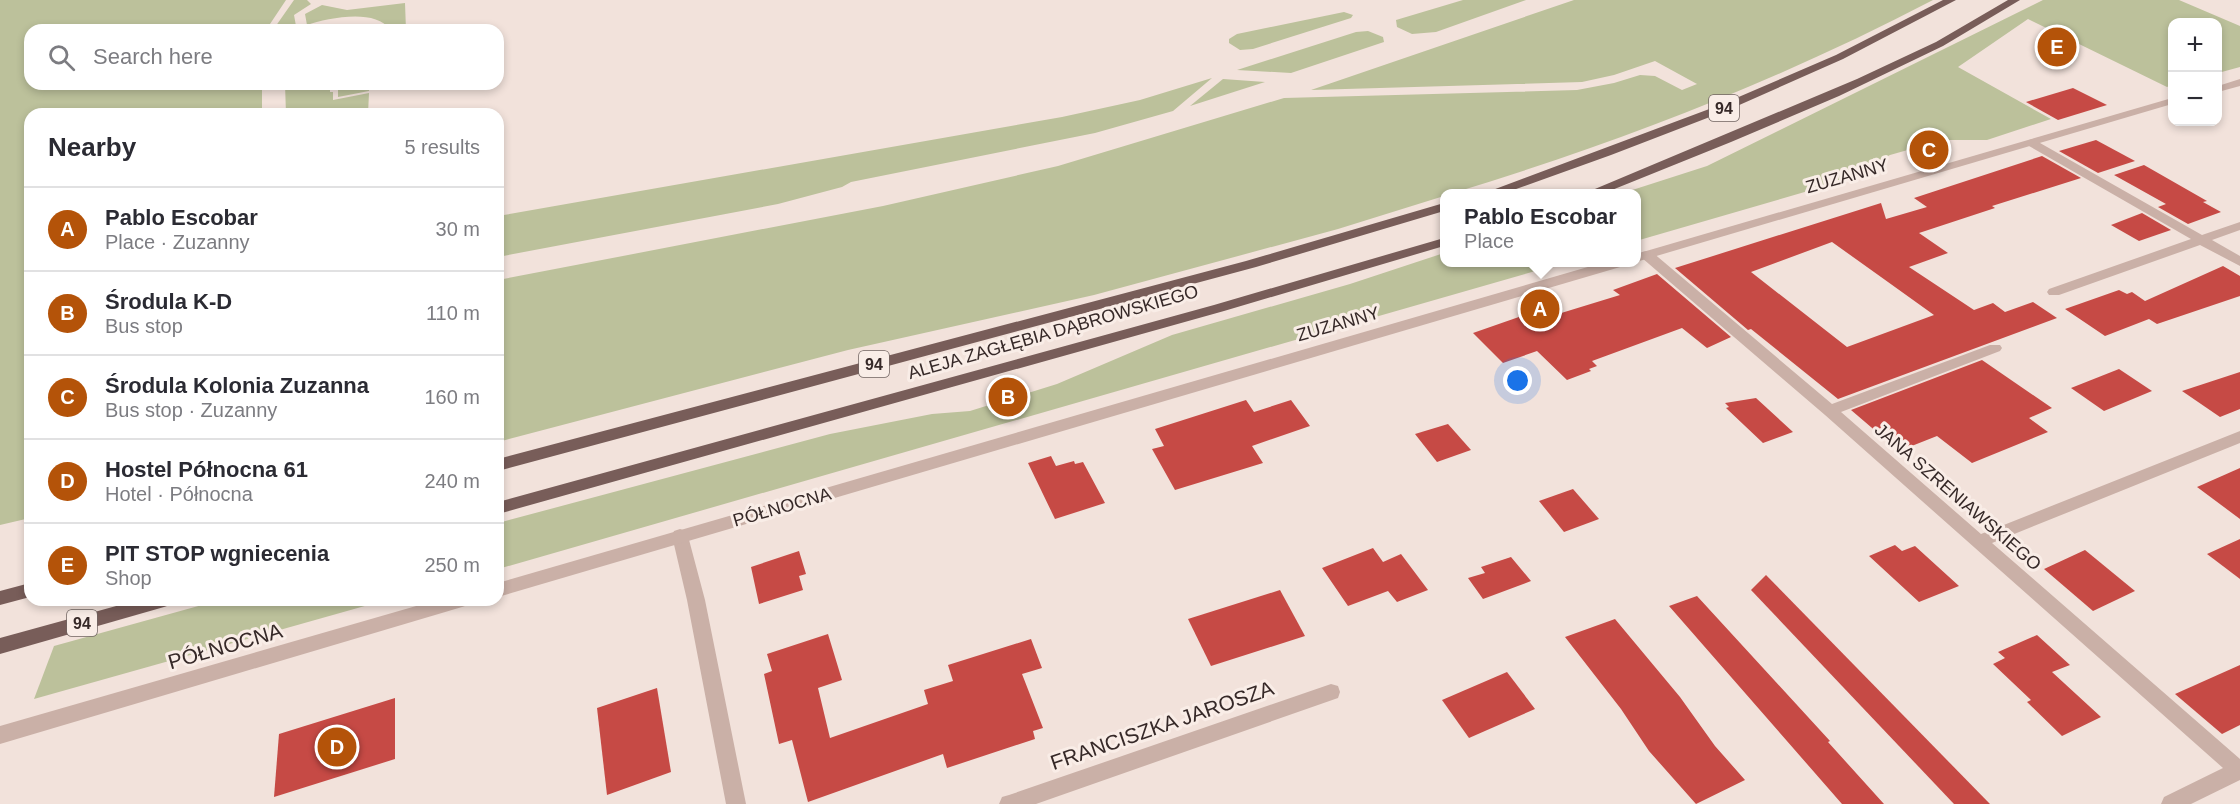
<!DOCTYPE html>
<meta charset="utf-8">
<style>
body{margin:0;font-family:Arial,sans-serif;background:#f7f7f7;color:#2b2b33}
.controls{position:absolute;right:18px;top:18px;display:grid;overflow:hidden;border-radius:12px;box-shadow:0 3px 9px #0003}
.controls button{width:54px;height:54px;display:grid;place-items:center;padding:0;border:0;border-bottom:2px solid #e1e1e2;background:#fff;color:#2b2b33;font:30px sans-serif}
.you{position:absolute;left:1518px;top:381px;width:21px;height:21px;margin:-15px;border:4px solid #fff;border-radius:50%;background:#1a73e8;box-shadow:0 0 0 9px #1a73e833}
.badge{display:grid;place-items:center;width:39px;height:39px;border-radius:50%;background:#b45309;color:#fff;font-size:20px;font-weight:700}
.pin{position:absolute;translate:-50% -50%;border:3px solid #fff;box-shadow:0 2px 6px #0006}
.popup{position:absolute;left:1440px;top:189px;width:201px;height:78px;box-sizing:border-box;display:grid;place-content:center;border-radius:12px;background:#fff;filter:drop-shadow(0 2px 4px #0005);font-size:20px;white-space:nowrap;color:#7c7c81}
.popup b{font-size:22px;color:#2b2b33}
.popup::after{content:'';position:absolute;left:50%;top:100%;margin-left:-12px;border:12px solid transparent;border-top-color:#fff}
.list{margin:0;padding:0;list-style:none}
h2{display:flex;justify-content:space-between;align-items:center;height:78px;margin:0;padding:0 24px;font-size:26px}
h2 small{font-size:20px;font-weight:400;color:#7c7c81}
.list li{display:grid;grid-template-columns:39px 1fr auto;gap:18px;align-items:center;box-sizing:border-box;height:84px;padding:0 24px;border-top:2px solid #e1e1e2}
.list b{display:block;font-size:22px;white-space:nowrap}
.list p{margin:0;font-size:20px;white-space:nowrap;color:#7c7c81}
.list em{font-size:20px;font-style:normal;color:#7c7c81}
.icon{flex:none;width:33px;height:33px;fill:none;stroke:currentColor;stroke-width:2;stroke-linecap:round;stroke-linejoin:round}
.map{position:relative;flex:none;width:2240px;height:804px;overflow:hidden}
.search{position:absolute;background:#fff;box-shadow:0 3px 9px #0003;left:24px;top:24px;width:480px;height:66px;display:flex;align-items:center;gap:15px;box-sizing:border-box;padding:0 21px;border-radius:18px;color:#7c7c81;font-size:22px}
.panel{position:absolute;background:#fff;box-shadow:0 3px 9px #0003;left:24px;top:108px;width:480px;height:498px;border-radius:18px}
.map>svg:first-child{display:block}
.green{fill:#bcc19b}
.building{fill:#c64a45;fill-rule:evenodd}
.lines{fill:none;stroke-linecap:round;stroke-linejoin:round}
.minor{fill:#cab0a7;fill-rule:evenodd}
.tertiary{fill:#cab0a7;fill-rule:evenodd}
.primary{fill:#785d59;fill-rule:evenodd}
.labels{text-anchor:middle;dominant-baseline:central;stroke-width:6;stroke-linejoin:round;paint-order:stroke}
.shield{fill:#f9ede7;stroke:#706461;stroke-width:1.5}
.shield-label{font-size:16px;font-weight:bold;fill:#362928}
.street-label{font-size:18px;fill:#362928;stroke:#f9ede7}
.near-street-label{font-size:21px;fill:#362928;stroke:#f9ede7}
</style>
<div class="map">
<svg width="2240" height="804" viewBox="0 0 2240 804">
<rect width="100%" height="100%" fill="#f2e2db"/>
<g class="green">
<polygon points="0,0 286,0 266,30 30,30 30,84 262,84 262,114 30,114 30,518 0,525"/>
<polygon points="294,0 307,0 311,4 294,15 296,26 287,30 273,30"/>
<polygon points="1463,0 1526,0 1436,32 1412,34 1397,27 1396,20"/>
<path d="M1574,0h359c-153,80 -315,143 -480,193l-9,1v2l-106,33 -244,66 -246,55 -350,92v-162l385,-74 175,-40 226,-68 293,-8 37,-7 26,-8 15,1 27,14 15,-6 -42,-23 -41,14 -32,7 -271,8z"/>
<polygon points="2043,0 2179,0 2240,26 2240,67 2218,73 2218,22 2172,22 2172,85 2167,87 2028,19 1958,67 2051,119 1987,140 1943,140 1890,155 1839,182 1636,241 1636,194 1623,193 1707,166"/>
<path d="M405,3l1,27h-16c-14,-22 -62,-12 -83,-5l-2,-11 17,-9 25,5z"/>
<polygon points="1344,12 1353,15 1351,18 1253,49 1240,50 1229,43 1229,39 1237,34"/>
<polygon points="1368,31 1383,37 1384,42 1291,73 1237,70 1356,32"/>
<polygon points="1212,78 1173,111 1095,133 851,182 842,187 778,204 498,257 498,216 1062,117 1140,100"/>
<polygon points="1223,79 1265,82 1190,106"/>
<polygon points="285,84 329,84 329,87 333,87 330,89 330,92 333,92 333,100 369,93 368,114 286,114"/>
<polygon points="341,84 369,84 369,91 338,97 338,85"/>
<polygon points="1444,253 1444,262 1563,263 498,569 498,523 830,434 932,414 970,411 1057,384 1172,335 1350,284"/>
<polygon points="220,600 386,600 34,699 54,646"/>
</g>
<g class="building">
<polygon points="2073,88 2107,105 2058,120 2026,102"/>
<polygon points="2096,140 2135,161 2098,173 2059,151"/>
<path d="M2042,156l39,22 -89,28 3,2 -76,25 29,20 -39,14 65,43 19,-7 12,9 28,-10 24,16 -219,81 -77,-62 -10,-8 -3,1 -73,-62 206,-65 5,16 41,-12 -13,-9zM1832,242l49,35 53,38 -87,32 -96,-75z"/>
<polygon points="2144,165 2207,201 2203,202 2221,212 2188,224 2158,207 2166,204 2114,175"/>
<polygon points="2142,213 2171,230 2139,241 2111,225"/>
<polygon points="2223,266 2240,276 2240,296 2157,324 2149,319 2105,336 2065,309 2119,290 2127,294 2132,292 2145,301"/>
<polygon points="1657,274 1731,337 1707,348 1682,328 1592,361 1597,366 1589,369 1591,371 1567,380 1537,351 1503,363 1473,333 1550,306 1558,314 1620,295 1613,290"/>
<polygon points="1982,360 2052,408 2029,418 2048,432 1972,463 1937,436 1899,451 1851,410"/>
<polygon points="2119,369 2152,391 2104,411 2071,388"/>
<polygon points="2240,372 2240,409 2220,417 2182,391"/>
<polygon points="1756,398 1793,432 1763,443 1726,408 1729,407 1725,403"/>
<polygon points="1246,400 1254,412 1291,400 1310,426 1252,446 1263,463 1175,490 1152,449 1164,446 1155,429"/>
<polygon points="1448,424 1471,450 1437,462 1415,434"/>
<polygon points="1051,456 1056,466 1074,461 1075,464 1083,462 1105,503 1055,519 1028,463"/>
<polygon points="2240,468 2240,519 2197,487"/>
<polygon points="1573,489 1599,519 1564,532 1539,501"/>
<polygon points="2240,539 2240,579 2207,554"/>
<polygon points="1895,545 1902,551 1915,546 1959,586 1919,602 1869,556"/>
<polygon points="1373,548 1383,562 1401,554 1428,590 1397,602 1388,591 1348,606 1322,568"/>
<polygon points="2085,550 2135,591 2093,611 2044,569"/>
<polygon points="799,551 806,574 799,576 803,590 759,604 751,567"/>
<polygon points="1511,557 1531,581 1483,599 1468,578 1485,573 1481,567"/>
<polygon points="1766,575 1990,804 1954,804 1751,590"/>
<polygon points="1280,590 1305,636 1211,666 1188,619"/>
<polygon points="1697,596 1830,741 1828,742 1884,804 1842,804 1669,606"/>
<polygon points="1615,619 1680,697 1715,746 1745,780 1696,804 1649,751 1621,709 1565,637"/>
<polygon points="828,634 842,680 818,688 830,738 928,704 924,690 953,681 948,665 1031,639 1042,668 1022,674 1043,728 1033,731 1035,739 947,768 943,754 808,802 792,740 779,744 764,674 772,671 767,654"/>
<polygon points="2037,635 2070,665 2052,672 2101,717 2062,736 2027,702 2031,700 1993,664 2005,658 1998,652"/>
<polygon points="2240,665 2240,725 2222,734 2175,694"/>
<polygon points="1507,672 1535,709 1469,738 1442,700"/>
<polygon points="657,688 671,772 607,795 597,708"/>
<polygon points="395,698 395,759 274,797 279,734"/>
</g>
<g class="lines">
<g class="minor">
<polygon points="2033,139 2202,235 2240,222 2240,230 2212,240 2240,256 2240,266 2200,245 2059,295 2049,295 2047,292 2049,289 2191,239 2029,146 2029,140"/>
<polygon points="1647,251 1652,252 1832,404 1990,345 2000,345 2002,348 2000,351 1841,412 1981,534 2240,431 2240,443 1992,543 2240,759 2240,780 2191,804 2161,804 2164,797 2223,768 1825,415 1642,258 1640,255 1642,252"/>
<polygon points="680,529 686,531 688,536 705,600 746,804 726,804 687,600 672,536 674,531"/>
<polygon points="1331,684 1338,686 1340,692 1338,698 1036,804 999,804 1002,797 1009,795"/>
</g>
<g class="tertiary">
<polygon points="2240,79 2240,86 2218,92 2218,86"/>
<polygon points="2172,98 2172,104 1636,262 1636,254"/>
<polygon points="1605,262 1628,262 1627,265 498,597 498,583"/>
<polygon points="437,600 471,600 468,605 462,607 0,744 0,726"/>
</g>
<g class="primary">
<polygon points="1943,0 1956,0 1843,59 1728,110 1611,155 1502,194 1482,194 1720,105 1836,55"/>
<polygon points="2008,0 2020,0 1943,46 1839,96 1731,142 1602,194 1583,194 1857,79 1936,42"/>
<polygon points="1444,203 1444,211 1256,267 498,471 498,459 1246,261"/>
<polygon points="1444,238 1444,246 1224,311 498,514 498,502 1214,305"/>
<polygon points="30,583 30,597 0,605 0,591"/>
<polygon points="138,600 173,600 170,605 164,607 0,654 0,638"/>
</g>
</g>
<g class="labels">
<g class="shield">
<rect x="1709" y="95" width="30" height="26" rx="4.5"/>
<rect x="859" y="351" width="30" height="26" rx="4.5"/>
<rect x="67" y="610" width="30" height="26" rx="4.5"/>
</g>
<g class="shield-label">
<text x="1724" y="108">94</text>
<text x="874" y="364">94</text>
<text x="82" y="623">94</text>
</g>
<g class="street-label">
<text transform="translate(1847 176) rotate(-16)">ZUZANNY</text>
<text transform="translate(1338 324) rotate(-16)">ZUZANNY</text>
<text transform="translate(1053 332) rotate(-16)">ALEJA ZAGŁĘBIA DĄBROWSKIEGO</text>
<text transform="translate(1958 497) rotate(41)">JANA SZRENIAWSKIEGO</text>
<text transform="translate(782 507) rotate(-16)">PÓŁNOCNA</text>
</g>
<g class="near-street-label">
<text transform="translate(225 646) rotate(-16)">PÓŁNOCNA</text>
<text transform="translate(1162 725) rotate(-19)">FRANCISZKA JAROSZA</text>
</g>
</g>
</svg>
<div class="controls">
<button>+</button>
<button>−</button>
</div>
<div class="you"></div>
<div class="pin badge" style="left:1540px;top:309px">A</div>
<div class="popup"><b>Pablo Escobar</b>Place</div>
<div class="pin badge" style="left:1008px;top:397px">B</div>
<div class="pin badge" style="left:1929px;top:150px">C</div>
<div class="pin badge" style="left:337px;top:747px">D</div>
<div class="pin badge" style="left:2057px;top:47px">E</div>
<div class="search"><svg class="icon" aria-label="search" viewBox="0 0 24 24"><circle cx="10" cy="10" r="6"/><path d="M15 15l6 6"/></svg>Search here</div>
<section class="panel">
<h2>Nearby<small>5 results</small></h2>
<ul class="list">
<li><span class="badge">A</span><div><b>Pablo Escobar</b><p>Place · Zuzanny</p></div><em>30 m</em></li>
<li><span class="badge">B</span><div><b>Środula K-D</b><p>Bus stop</p></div><em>110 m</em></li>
<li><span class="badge">C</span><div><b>Środula Kolonia Zuzanna</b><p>Bus stop · Zuzanny</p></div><em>160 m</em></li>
<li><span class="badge">D</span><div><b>Hostel Północna 61</b><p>Hotel · Północna</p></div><em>240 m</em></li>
<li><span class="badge">E</span><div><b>PIT STOP wgniecenia</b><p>Shop</p></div><em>250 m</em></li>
</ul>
</section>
</div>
